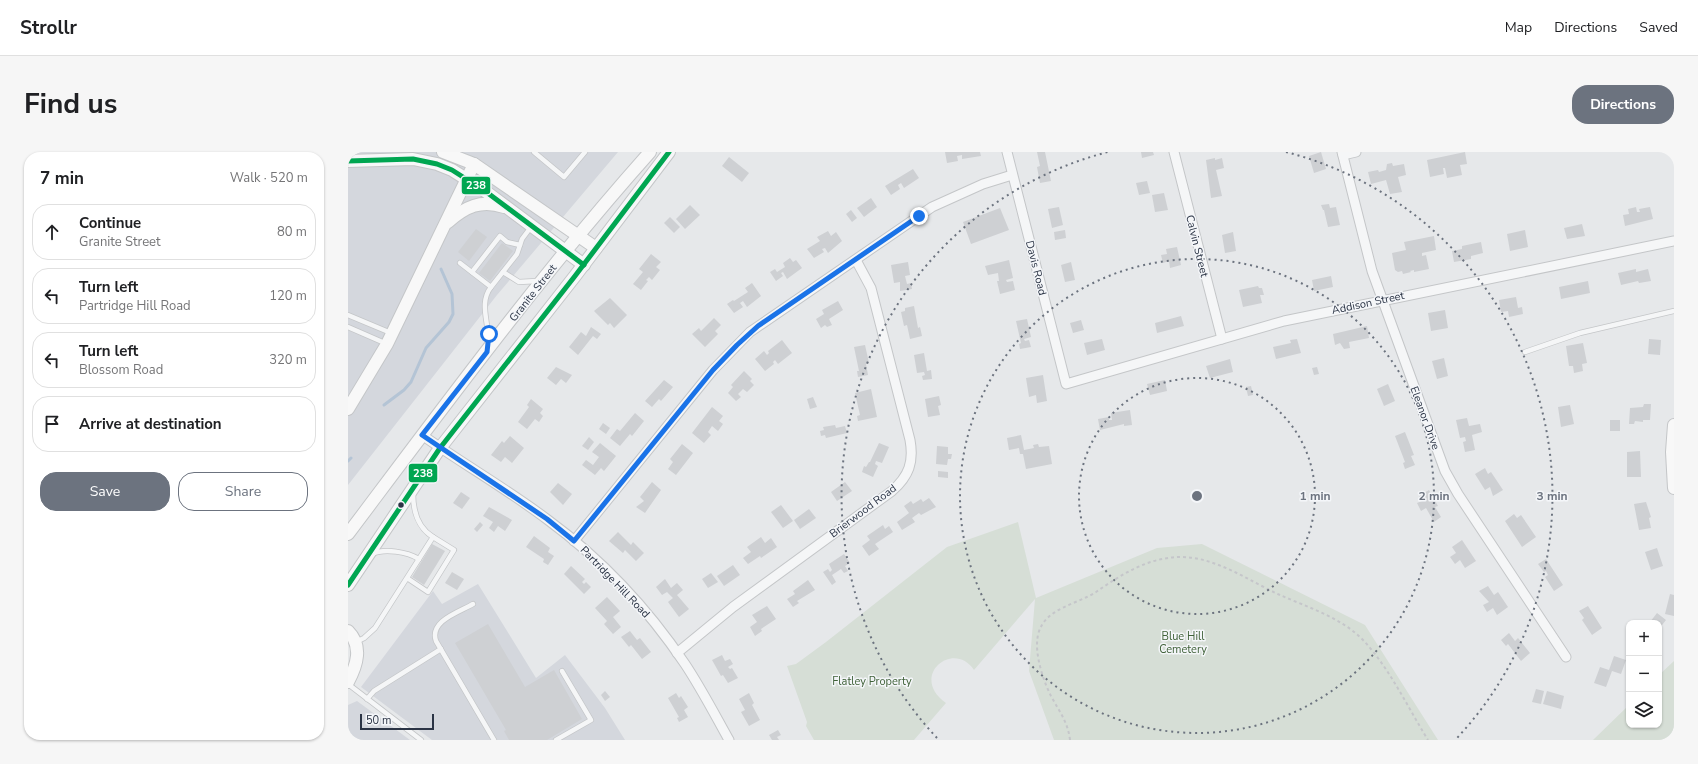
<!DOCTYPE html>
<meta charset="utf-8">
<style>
body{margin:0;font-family:"Nunito Sans",sans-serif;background:#f6f6f6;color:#202124}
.controls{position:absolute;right:12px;bottom:12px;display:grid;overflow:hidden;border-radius:8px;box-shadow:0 1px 3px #0004}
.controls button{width:36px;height:36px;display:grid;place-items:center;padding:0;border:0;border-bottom:1px solid #e0e0e0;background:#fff;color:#202124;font:20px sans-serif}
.scale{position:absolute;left:12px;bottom:10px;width:74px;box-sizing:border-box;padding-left:4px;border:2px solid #2b3445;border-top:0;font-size:11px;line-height:14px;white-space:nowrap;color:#2b3445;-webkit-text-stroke:3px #f4f6f9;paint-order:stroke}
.stop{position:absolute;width:12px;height:12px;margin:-9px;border:3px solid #1a73e8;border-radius:50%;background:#fff}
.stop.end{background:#1a73e8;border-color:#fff;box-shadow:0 1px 4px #0008}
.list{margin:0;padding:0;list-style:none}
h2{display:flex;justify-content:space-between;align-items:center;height:52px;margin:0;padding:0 16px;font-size:17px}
h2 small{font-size:13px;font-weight:400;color:#757577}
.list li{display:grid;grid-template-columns:26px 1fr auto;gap:12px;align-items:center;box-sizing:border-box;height:56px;margin:0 8px 8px;padding:0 8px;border:1px solid #e0e0e0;border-radius:16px}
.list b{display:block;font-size:15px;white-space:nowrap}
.list p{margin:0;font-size:13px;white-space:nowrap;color:#757577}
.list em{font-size:13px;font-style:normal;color:#757577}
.actions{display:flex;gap:8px;padding:12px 16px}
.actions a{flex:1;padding:9px 0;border:1px solid #6c737f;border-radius:16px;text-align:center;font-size:14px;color:#6c737f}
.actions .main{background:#6c737f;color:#fff}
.icon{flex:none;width:22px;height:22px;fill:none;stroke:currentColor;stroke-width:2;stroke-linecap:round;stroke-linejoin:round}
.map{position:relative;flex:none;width:1326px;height:588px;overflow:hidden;border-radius:16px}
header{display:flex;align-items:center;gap:24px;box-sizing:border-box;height:56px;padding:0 20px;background:#fff;border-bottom:1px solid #e0e0e0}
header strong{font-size:19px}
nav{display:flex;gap:22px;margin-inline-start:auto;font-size:14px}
.intro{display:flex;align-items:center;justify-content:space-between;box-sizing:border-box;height:96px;padding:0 24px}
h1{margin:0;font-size:28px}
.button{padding:10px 18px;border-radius:16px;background:#6c737f;color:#fff;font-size:14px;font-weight:700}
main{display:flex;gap:24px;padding:0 24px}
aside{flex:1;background:#fff;border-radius:16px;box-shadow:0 1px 3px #0004}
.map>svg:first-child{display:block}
.built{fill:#d4d7dd}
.green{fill:#d6ded6}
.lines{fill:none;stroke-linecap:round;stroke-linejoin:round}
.stream{stroke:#b4c4d5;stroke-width:3}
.building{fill:#ced0d3}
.lane-casing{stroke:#c4c6c8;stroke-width:6}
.street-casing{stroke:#c4c6c8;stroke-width:11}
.secondary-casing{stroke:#c4c6c8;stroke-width:14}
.path{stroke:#c5c6ca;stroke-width:2;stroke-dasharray:3 3;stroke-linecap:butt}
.lane{stroke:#f5f6f7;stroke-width:4.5}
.street{stroke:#f5f6f7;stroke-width:9}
.secondary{stroke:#f8f8f8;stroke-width:12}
.bus-1-casing{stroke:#f4f6f9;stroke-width:8}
.bus-1{stroke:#00a651;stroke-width:5}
.route{stroke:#1a73e8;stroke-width:5}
.ring{fill:none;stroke:#6c737f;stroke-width:2;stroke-dasharray:2 4}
.bus-dot{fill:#2b3445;stroke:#f4f6f9;stroke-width:1.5}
.labels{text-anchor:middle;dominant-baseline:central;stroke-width:3;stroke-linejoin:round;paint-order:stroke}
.street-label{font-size:11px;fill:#2b3445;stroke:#f4f6f9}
.park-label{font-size:11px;fill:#3f6138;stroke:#f4f6f9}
.centre{fill:#6c737f;stroke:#f4f6f9;stroke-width:2}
.ring-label{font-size:12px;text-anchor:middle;font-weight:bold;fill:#6c737f;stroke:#f4f6f9;stroke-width:3;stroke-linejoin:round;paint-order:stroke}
.line-badge{stroke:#f4f6f9;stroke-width:1.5}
.badge-label{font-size:11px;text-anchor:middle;font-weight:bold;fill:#fff}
</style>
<header>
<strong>Strollr</strong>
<nav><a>Map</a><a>Directions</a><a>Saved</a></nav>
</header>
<div class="intro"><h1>Find us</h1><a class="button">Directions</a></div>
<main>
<aside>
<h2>7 min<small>Walk · 520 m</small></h2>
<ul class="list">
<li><svg class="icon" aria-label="ahead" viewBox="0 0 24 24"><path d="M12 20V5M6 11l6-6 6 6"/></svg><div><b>Continue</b><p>Granite Street</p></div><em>80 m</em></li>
<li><svg class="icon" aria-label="left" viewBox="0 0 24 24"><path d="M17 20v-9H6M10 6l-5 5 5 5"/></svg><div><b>Turn left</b><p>Partridge Hill Road</p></div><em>120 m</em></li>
<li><svg class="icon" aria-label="left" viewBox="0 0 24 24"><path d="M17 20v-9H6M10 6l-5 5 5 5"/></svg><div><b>Turn left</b><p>Blossom Road</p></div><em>320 m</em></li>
<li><svg class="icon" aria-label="arrive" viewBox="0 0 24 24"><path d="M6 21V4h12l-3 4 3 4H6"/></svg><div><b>Arrive at destination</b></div></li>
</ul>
<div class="actions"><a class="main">Save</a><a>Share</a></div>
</aside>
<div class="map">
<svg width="1326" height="588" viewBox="0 0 1326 588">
<rect width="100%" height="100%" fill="#e6e8ea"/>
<g class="built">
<polygon points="0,0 270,0 149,143 0,333"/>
<polygon points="130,432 188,526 217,503 257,556 277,588 84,588 13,535 85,439 94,452"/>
<polygon points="9,549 62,588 0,588 0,553"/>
</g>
<g class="green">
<path d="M670,370l18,76 121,-50 45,-4 163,81 73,115h-384l-25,-69 6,-72 -61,71c-20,-31 -66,6 -28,33l-32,37h-100l-8,-14 1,-4 -20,-56 9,-2 30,-22 121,-95z"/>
<polygon points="1326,509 1326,588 1245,588 1281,553 1281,573 1311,573 1311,523"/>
</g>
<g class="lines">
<g class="stream">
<polyline points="36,253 56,238 63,230 78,196 101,170 105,162 104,142 93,117"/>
<polyline points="0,309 3,306"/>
</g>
</g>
<g class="building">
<polygon points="597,0 632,0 633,4 614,7 614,3 609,4 610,9 599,11"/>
<polygon points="689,0 697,0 703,29 692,31 689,15 692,14"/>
<polygon points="793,0 805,0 806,3 794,6"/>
<polygon points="973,0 978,17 966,21 961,4"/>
<polygon points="1117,0 1119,12 1112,13 1114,23 1099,26 1097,16 1095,16 1096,22 1082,25 1079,8"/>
<polygon points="381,5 401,21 394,30 374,14"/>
<polygon points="867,6 867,8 874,6 876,16 868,18 874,44 863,46 858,8"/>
<polygon points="1044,11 1045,14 1056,12 1058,23 1050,25 1054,40 1042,42 1038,28 1023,32 1020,20 1030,18 1031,20 1038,18 1039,12"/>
<polygon points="565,17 571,26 556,36 553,31 550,33 552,37 543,43 537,34"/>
<polygon points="799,29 802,41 791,43 788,31"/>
<polygon points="816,41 820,58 807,60 804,43"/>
<polygon points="523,46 529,55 516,65 509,56"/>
<polygon points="981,52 982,56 988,55 992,73 980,75 976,58 975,58 973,53"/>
<polygon points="342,53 352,63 337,77 328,67"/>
<polygon points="711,55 715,73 704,76 700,57"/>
<polygon points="1288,55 1289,60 1292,60 1291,57 1302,55 1305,67 1277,74 1275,63 1281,62 1280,57"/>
<polygon points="652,56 661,78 623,92 615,70"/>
<polygon points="503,58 509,66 504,70 498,62"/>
<polygon points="322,65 332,75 326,81 316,71"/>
<polygon points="1234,72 1237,84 1219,87 1216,76"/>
<polygon points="128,77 139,85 121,109 110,100"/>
<polygon points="717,78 718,86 707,88 706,80"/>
<polygon points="1177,78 1180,95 1162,99 1159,82"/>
<polygon points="480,79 483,84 488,80 494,89 480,101 477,96 474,97 476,100 466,106 459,97 472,89 469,85"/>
<polygon points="885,80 888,99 877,101 874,83"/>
<polygon points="1086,84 1088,98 1074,101 1074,104 1078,103 1081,117 1066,120 1066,118 1062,119 1063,120 1055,122 1054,119 1050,120 1047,118 1044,101 1058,98 1056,90"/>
<polygon points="1133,90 1135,101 1123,104 1123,107 1106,110 1104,99 1114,97 1114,94"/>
<polygon points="154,91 165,99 142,129 131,121"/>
<polygon points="829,95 833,113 822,116 821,109 815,111 813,103 819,102 818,97"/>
<polygon points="303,102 313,110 308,115 312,118 304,128 301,125 298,128 300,129 293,138 285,132 295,120 291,117"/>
<polygon points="442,106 445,110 448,108 454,116 439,127 435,120 433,121 435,124 428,129 422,120 427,117 429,120 437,115 435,111"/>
<polygon points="661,108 665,126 658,128 659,130 665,129 667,138 652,142 649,129 651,129 650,121 640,123 637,114"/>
<polygon points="560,110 562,123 557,124 559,132 563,131 564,137 552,139 552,130 546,131 543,113"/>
<polygon points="723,110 727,128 717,130 713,113"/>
<polygon points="1288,117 1288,120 1300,117 1303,129 1291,131 1290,129 1273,133 1270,121"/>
<polygon points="983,124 985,135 966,139 964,128"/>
<polygon points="1240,129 1242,141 1213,147 1211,135"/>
<polygon points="404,131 413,144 399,155 395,149 392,151 395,155 386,161 379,152 385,148 386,149 400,140 397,136"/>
<polygon points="910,134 911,136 914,136 916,143 912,143 914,151 895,155 891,138"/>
<polygon points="1168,145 1170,156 1174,155 1175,162 1161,165 1160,159 1153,160 1151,148"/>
<polygon points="262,146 279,163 266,176 262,171 260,173 246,159"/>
<polygon points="490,149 495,158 481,167 484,173 479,175 477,173 473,176 468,167 476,162 474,158"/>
<polygon points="566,154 570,176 572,175 574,184 562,187 559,173 556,174 553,160 557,159 557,156"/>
<polygon points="1097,158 1100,176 1083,179 1080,161"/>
<polygon points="833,164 836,174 809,181 807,171"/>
<polygon points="366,166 373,173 367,179 370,182 357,195 344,182 351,176 353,179"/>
<polygon points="679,167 683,185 676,187 677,189 681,188 683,195 672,197 671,192 673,191 668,169"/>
<polygon points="733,168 736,178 725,181 722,171"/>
<polygon points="1019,174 1021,186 1001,190 1002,196 996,197 992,191 987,193 985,182"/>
<polygon points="243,175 253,182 249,187 245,184 230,203 221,195 233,180 238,184"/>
<polygon points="754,187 757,198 739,203 736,191"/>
<polygon points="949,187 953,201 928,207 925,195 943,191 942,188"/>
<polygon points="1301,187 1313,188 1312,203 1300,202"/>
<polygon points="434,188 444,201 430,212 427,208 425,210 426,212 417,219 407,207 416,199 419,203 421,201 420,199"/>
<polygon points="1235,191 1239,211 1234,212 1235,219 1226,221 1225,214 1221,214 1218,194"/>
<polygon points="517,193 521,211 518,212 520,223 510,225 509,219 511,219 506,195"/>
<polygon points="576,201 579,219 583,218 584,227 575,228 574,224 577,223 576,220 569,221 566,203"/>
<polygon points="1096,206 1100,224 1089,227 1084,209"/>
<polygon points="882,207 885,220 862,226 858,214"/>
<polygon points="208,215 224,223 218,231 213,227 208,233 199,226"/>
<polygon points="969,215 971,222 966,223 964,216"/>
<polygon points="396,219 404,227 402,229 406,233 399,240 395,237 390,242 393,245 388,249 380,241 385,235 383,233"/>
<polygon points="695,223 699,249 689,251 688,243 681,245 678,226"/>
<polygon points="316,228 325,235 313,249 311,247 304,255 297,249"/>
<polygon points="817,228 819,239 802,243 799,232"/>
<polygon points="1040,232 1047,249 1036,254 1029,237"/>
<polygon points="903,234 905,243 900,244 898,235"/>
<polygon points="523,237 529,265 510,269 509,264 512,263 507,241"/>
<polygon points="591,244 593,253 590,254 592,263 580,265 577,247"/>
<polygon points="465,245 469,255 462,257 459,247"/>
<polygon points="183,247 195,257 192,261 195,264 191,270 187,267 179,277 170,270 181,255 179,253"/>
<polygon points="1296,252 1303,252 1302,268 1295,268 1295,270 1287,269 1286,272 1281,272 1282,256 1295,255"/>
<polygon points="1222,253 1226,272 1213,275 1210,255"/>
<polygon points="364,255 375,264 371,269 375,272 370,279 364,274 360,280 363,283 356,291 344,281"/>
<polygon points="782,258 784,273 776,274 776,272 752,278 750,267 761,265 761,268 764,268 763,261"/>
<polygon points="287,261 296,269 284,284 282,282 272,294 262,286 269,277 272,279"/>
<polygon points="1119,266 1121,274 1132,272 1134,280 1124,283 1127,298 1117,300 1115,290 1118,289 1117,285 1112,286 1108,268"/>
<rect x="1262" y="268" width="10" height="11"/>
<polygon points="255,271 262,276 258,282 251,277"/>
<polygon points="487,273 488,276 497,274 499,281 478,286 477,283 473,284 472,279 476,278 475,275"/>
<polygon points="1057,280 1066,303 1063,304 1067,313 1057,317 1055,311 1057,310 1047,284"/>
<polygon points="673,283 676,298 686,296 685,293 690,292 691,295 701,294 704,312 678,317 675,302 672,302 671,296 661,298 659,286"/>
<polygon points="162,284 176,296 164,311 157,305 153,310 143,303 154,289 156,291"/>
<polygon points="241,285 246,290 240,298 234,294"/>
<polygon points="252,291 268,304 256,319 253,316 247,323 234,313 238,308 245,313 251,305 244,300"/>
<polygon points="531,291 541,295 534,311 528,309 527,312 530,314 525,325 514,320 516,314 518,315 521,310 522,310"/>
<polygon points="334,292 345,301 328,323 320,317 325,310 322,307"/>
<polygon points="589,294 600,295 600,302 604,302 603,307 600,307 599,313 588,312"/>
<polygon points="1292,299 1293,325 1279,325 1279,300"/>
<polygon points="1137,316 1140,322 1143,320 1155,338 1145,344 1142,335 1137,338 1127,322"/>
<polygon points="590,319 600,320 600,326 590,325"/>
<polygon points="304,330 313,338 297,361 288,355 296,349 292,345"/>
<polygon points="497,330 504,339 489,349 483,340"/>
<polygon points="210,331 224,342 215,353 202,340"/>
<polygon points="1081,338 1090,354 1087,355 1093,365 1086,370 1078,356 1073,359 1069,351 1074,349 1071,344"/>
<polygon points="113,340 122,346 114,357 105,351"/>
<polygon points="581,346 588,355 573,363 571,361 564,366 567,370 554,378 549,370 561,361 556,354 563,349 565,352 573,347 575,350"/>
<polygon points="1298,350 1303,365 1301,366 1303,376 1291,378 1286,352"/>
<polygon points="433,353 445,369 435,376 423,360"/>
<polygon points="141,355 164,368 157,379 150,374 146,380 141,376 145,370 135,364"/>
<polygon points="461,357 468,366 452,377 446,368"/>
<polygon points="1166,362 1169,366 1173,363 1188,385 1174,395 1157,369"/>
<polygon points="132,370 135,373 129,380 126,377"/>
<polygon points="535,373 537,377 541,374 545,380 527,392 531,397 521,404 514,394 522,388 519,384"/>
<polygon points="270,380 283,393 285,390 296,401 288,409 277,398 275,401 261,389"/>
<polygon points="186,384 202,396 200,400 206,404 200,413 195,410 196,407 178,395"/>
<polygon points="413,385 417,391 423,386 429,395 413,406 412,404 400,412 395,406 403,400 399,395"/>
<polygon points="1114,388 1128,409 1117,416 1112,408 1107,412 1102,405 1108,401 1104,395"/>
<polygon points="84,392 97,399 76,433 64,425"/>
<polygon points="1309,396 1315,414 1303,418 1297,400"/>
<polygon points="496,402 502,411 497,414 500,419 496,421 493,417 484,423 488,430 484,433 475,420 480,417 482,420 484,418 481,412"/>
<polygon points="1198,407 1215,433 1206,439 1197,425 1200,423 1198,419 1196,420 1190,412"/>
<polygon points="385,413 392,423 376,434 369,424"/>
<polygon points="223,414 237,427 234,430 236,432 238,430 243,435 236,442 216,422"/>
<polygon points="104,420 116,427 109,438 97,431"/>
<polygon points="363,421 370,430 360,436 354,427"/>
<polygon points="317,427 323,436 329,431 335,438 329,443 341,457 331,465 320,450 325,446 319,440 314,443 308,435"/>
<polygon points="460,428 467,438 449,449 451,451 445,455 439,447 447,442 445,439"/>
<polygon points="1140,434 1146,443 1150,440 1160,455 1149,463 1145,456 1139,460 1135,453 1141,450 1131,439"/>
<polygon points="1322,442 1326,443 1326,464 1317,462"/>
<polygon points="259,445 272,459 265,465 273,475 265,482 256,472 259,469 247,456"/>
<polygon points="419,454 428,467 413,477 414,479 407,484 402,475 409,470 404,463"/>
<polygon points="1240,454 1254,476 1244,483 1234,468 1236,466 1231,459"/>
<polygon points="1309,461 1318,468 1311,477 1311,471 1302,470"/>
<polygon points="140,472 177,535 206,518 234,567 199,588 161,588 156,579 158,578 107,491"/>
<polygon points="282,479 289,488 292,486 303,500 294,507 283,493 281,495 273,485"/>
<polygon points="1161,481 1167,489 1170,486 1182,501 1173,509 1160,492 1158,494 1153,488"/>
<polygon points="374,503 377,509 382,507 385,512 380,515 382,517 384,516 390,526 380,531 375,523 373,524 364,508"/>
<polygon points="1266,504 1278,508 1273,522 1264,519 1258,535 1246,531 1252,515 1261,518"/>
<polygon points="1188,537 1196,539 1193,552 1184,550"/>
<polygon points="257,539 262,545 257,549 253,543"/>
<polygon points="1199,539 1216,544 1213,557 1195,552"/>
<polygon points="328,541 331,546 333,544 340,555 336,558 340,565 331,570 329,566 331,565 320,546"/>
<polygon points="401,541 406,551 404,553 412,568 401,574 393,560 397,558 391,547"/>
<polygon points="430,578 433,583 429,585 431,588 424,588 421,583"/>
</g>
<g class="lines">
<defs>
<g id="lane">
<polyline points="186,0 216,25 237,0"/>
<polyline points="112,111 143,135 169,102 174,87 183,75"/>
<polyline points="124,120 152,84 159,90 172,93"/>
<polyline points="155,120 171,130 189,129"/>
<polyline points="0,163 43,181"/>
<polyline points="0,175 39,192"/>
<path d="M140,191c2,-19 -10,-39 3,-56"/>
<polyline points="1177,200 1232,181 1326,159"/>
<path d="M65,341c0,17 5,35 20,44"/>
<path d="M24,402c13,-6 35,-2 47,5"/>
<path d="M125,452c-14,8 -44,17 -37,37l58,99"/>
<polyline points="8,490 16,486 27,476 85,385 106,398 80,440 59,426"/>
<polyline points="0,532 73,588"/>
<polyline points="19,547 26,539 93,497"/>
<polyline points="208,588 243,568 214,519"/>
</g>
<g id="street">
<polyline points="659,0 718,232 936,169 1326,89"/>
<polyline points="826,0 874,187"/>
<polyline points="994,0 1024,119 1097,319 1110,342 1218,505"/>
<polyline points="995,3 1008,0"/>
<path d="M74,283c41,29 85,54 126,85 53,39 100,89 137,144 16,24 30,51 44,76"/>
<polyline points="226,389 365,218 402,180 584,55 635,32 664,23"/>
<path d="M329,501l56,-46 159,-116c17,-15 22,-29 18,-51l-39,-152 -15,-28"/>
</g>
<g id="secondary">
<polyline points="95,0 126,12 248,96"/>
<polyline points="0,9 65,7 89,12 104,18 137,39 236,113"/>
<path d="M100,70c17,-15 33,-23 56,-15"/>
<polyline points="0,257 39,192 126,12"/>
<polyline points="1326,273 1324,300 1326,336"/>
<path d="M0,382c97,-129 194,-261 302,-382"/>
<polyline points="0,433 92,296 227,124 321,0"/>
<path d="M0,479c15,15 9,34 0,51"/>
</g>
</defs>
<use href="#lane" class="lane-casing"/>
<use href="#street" class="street-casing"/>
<use href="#secondary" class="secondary-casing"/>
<path class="path" d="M722,588c-2,-18 -11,-29 -19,-44 -8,-16 -17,-43 -13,-61 6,-27 38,-30 58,-43 26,-18 53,-35 85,-35 35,0 68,24 99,38 27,12 60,22 82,44 27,28 45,67 66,101"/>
<use href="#lane" class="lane"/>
<use href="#street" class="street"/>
<use href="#secondary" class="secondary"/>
<defs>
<g id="bus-1">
<polyline points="0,9 65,7 89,12 104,18 137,39 236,113"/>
<polyline points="0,433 92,296 227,124 321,0"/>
</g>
</defs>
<use href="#bus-1" class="bus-1-casing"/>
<use href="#bus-1" class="bus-1"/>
</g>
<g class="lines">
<polyline class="route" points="141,182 139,200 74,283 199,367 226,389 365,218 389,193 410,174 571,64"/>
</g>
<g class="ring">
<circle cx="849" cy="344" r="118"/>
<circle cx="849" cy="344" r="237"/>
<path d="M589 586A355 355 0 0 1 760 0M938 0A355 355 0 0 1 1109 586"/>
</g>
<circle class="bus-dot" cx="53" cy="353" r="3.5"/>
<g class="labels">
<g class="street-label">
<text transform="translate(849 94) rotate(76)">Calvin Street</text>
<text transform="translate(688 116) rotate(76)">Davis Road</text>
<text transform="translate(185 141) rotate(-52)">Granite Street</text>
<text transform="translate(1020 151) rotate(-12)">Addison Street</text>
<text transform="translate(1077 266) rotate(70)">Eleanor Drive</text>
<text transform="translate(515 359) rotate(-37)">Brierwood Road</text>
<text transform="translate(267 430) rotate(46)">Partridge Hill Road</text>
</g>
<g class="park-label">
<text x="835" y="484">Blue Hill<tspan x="835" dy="13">Cemetery</tspan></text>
<text x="524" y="529">Flatley Property</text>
</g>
</g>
<circle cx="849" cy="344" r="6" class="centre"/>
<g class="ring-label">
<text x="967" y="348">1 min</text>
<text x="1086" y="348">2 min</text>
<text x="1204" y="348">3 min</text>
</g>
<g class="line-badge">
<rect x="113" y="24" width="30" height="19" rx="4" fill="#00a651"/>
<rect x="60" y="311" width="30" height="20" rx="4" fill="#00a651"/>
</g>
<g class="badge-label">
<text x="128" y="37">238</text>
<text x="75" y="325">238</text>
</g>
</svg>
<div class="controls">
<button>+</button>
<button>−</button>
<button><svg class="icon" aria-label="layers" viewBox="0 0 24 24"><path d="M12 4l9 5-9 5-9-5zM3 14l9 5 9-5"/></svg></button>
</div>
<div class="scale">50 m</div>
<div class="stop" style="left:141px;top:182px"></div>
<div class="stop end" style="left:571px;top:64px"></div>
</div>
</main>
